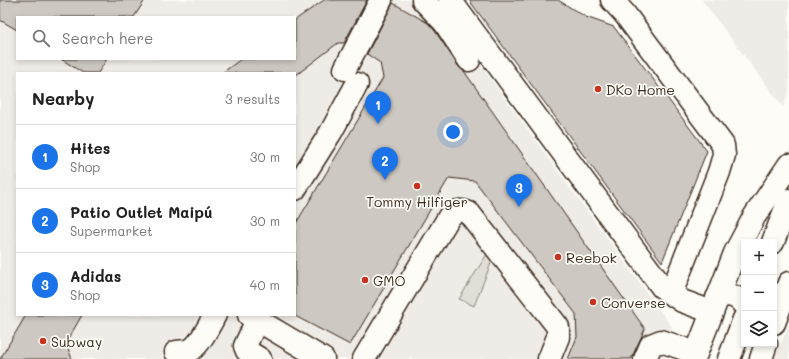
<!DOCTYPE html>
<meta charset="utf-8">
<style>
body{margin:0;font-family:Mali,sans-serif;background:#f6f6f6;color:#222}
.controls{position:absolute;right:12px;bottom:12px;display:grid;overflow:hidden;border-radius:0px;box-shadow:0 2px 6px #0003}
.controls button{width:36px;height:36px;display:grid;place-items:center;padding:0;border:0;border-bottom:1px solid #e0e0e0;background:#fff;color:#222;font:20px sans-serif}
.you{position:absolute;left:453px;top:132px;width:14px;height:14px;margin:-10px;border:3px solid #fff;border-radius:50%;background:#1a73e8;box-shadow:0 0 0 6px #1a73e833}
.badge{display:grid;place-items:center;width:26px;height:26px;border-radius:50%;background:#1a73e8;color:#fff;font-size:13px;font-weight:700}
.pin{position:absolute;translate:-50% -33px;filter:drop-shadow(0 1px 2px #0008)}
.pin::after{content:'';position:absolute;top:21px;width:14px;height:12px;background:inherit;clip-path:polygon(0 0,100% 0,50% 100%)}
.list{margin:0;padding:0;list-style:none}
h2{display:flex;justify-content:space-between;align-items:center;height:52px;margin:0;padding:0 16px;font-size:17px}
h2 small{font-size:13px;font-weight:400;color:#767676}
.list li{display:grid;grid-template-columns:26px 1fr auto;gap:12px;align-items:center;box-sizing:border-box;height:64px;padding:0 16px;border-top:1px solid #e0e0e0}
.list b{display:block;font-size:15px;white-space:nowrap}
.list p{margin:0;font-size:13px;white-space:nowrap;color:#767676}
.list em{font-size:13px;font-style:normal;color:#767676}
.icon{flex:none;width:22px;height:22px;fill:none;stroke:currentColor;stroke-width:2;stroke-linecap:round;stroke-linejoin:round}
.map{position:relative;flex:none;width:789px;height:359px;overflow:hidden}
.search{position:absolute;background:#fff;box-shadow:0 2px 6px #0003;left:16px;top:16px;width:280px;height:44px;display:flex;align-items:center;gap:10px;box-sizing:border-box;padding:0 14px;border-radius:0px;color:#767676;font-size:15px}
.panel{position:absolute;background:#fff;box-shadow:0 2px 6px #0003;left:16px;top:72px;width:280px;height:244px;border-radius:0px}
.map>svg:first-child{display:block}
.built{fill:#efece7;fill-rule:evenodd}
.green{fill:#e1ded7;stroke:#8e847a}
.building{fill:#cdc8c2;stroke:#3b2a1e}
.lines{fill:none;stroke-linecap:round;stroke-linejoin:round}
.minor-casing{stroke:#3b2a1e;stroke-width:25}
.major-casing{stroke:#3b2a1e;stroke-width:25}
.minor{stroke:#fdfcf7;stroke-width:22}
.major{stroke:#fdfcf7;stroke-width:22}
.poi-dot{fill:#c8321e;stroke:#fdfcf7;stroke-width:1.5}
.labels{text-anchor:middle;dominant-baseline:central;stroke-width:3.5;stroke-linejoin:round;paint-order:stroke}
.poi-label{font-size:14px;fill:#3b2a1e;stroke:#fdfcf7;text-anchor:start}
</style>
<div class="map">
<svg width="789" height="359" viewBox="0 0 789 359">
<rect width="100%" height="100%" fill="#fdfcf7"/>
<filter id="ink" filterUnits="userSpaceOnUse"><feTurbulence type="fractalNoise" baseFrequency=".025" numOctaves="2"/><feDisplacementMap in="SourceGraphic" scale="8" xChannelSelector="R" yChannelSelector="G"/><feConvolveMatrix kernelMatrix="1 2 1 2 8 2 1 2 1" color-interpolation-filters="sRGB"/></filter>
<g filter="url(#ink)">
<g class="built">
<path d="M0,0h433l239,327 -13,32h-659zM17,17h278v42h-278zM17,73h278v242h-278z"/>
<polygon points="702,0 789,0 789,91 783,107"/>
<polygon points="789,324 789,359 775,359"/>
</g>
<polygon class="green" points="487,254 493,258 474,306 459,299"/>
<g class="building">
<polygon points="0,0 145,0 134,17 17,17 17,30 0,20"/>
<polygon points="324,0 367,0 344,43 338,43 295,76 295,73 222,73 241,59 295,59 295,20"/>
<polygon points="469,0 558,0 586,17 614,27 707,151 662,262"/>
<polygon points="393,3 428,23 435,31 459,67 464,71 645,329 631,359 568,359 577,337 576,314 475,181 449,178 350,345 295,316 295,225 383,78 380,63 367,54"/>
<polygon points="61,59 107,59 98,73 83,73"/>
<polygon points="26,315 82,315 66,343 72,359 0,359"/>
</g>
<g class="lines">
<defs>
<g id="minor">
<polyline points="423,0 445,23 469,60"/>
<polyline points="450,0 662,287 682,301 712,312"/>
<polyline points="612,0 624,13 723,145 724,155 719,172 671,294"/>
<polyline points="345,69 381,0"/>
<polyline points="295,189 331,132 357,84"/>
<polyline points="249,315 323,359"/>
<polyline points="257,320 245,346 247,351 260,359"/>
<polyline points="774,323 789,283"/>
<path d="M176,352c6,-1 11,0 16,-3 8,-5 18,-25 23,-34"/>
<path d="M364,359l85,-142c6,-7 11,-8 20,-4l89,114v10l-9,22"/>
<polyline points="645,359 651,345 661,341 696,353"/>
<polyline points="761,359 766,344"/>
</g>
<g id="major">
<polyline points="773,242 789,200"/>
<path d="M717,298c11,-5 20,-3 27,7"/>
<polyline points="694,359 735,253 754,217 789,165"/>
<polyline points="729,359 744,319"/>
</g>
</defs>
<use href="#minor" class="minor-casing"/>
<use href="#major" class="major-casing"/>
<use href="#minor" class="minor"/>
<use href="#major" class="major"/>
</g>
</g>
<g class="poi-dot">
<circle cx="598" cy="89" r="4"/>
<circle cx="417" cy="186" r="4"/>
<circle cx="558" cy="257" r="4"/>
<circle cx="365" cy="280" r="4"/>
<circle cx="593" cy="302" r="4"/>
<circle cx="43" cy="341" r="4"/>
</g>
<g class="labels">
<g class="poi-label">
<text x="606" y="89">DKo Home</text>
<text x="417" y="201" text-anchor="middle">Tommy Hilfiger</text>
<text x="566" y="257">Reebok</text>
<text x="373" y="280">GMO</text>
<text x="601" y="302">Converse</text>
<text x="51" y="341">Subway</text>
</g>
</g>
</svg>
<div class="controls">
<button>+</button>
<button>−</button>
<button><svg class="icon" aria-label="layers" viewBox="0 0 24 24"><path d="M12 4l9 5-9 5-9-5zM3 14l9 5 9-5"/></svg></button>
</div>
<div class="you"></div>
<div class="pin badge" style="left:378px;top:124px">1</div>
<div class="pin badge" style="left:385px;top:180px">2</div>
<div class="pin badge" style="left:519px;top:207px">3</div>
<div class="search"><svg class="icon" aria-label="search" viewBox="0 0 24 24"><circle cx="10" cy="10" r="6"/><path d="M15 15l6 6"/></svg>Search here</div>
<section class="panel">
<h2>Nearby<small>3 results</small></h2>
<ul class="list">
<li><span class="badge">1</span><div><b>Hites</b><p>Shop</p></div><em>30 m</em></li>
<li><span class="badge">2</span><div><b>Patio Outlet Maipú</b><p>Supermarket</p></div><em>30 m</em></li>
<li><span class="badge">3</span><div><b>Adidas</b><p>Shop</p></div><em>40 m</em></li>
</ul>
</section>
</div>
